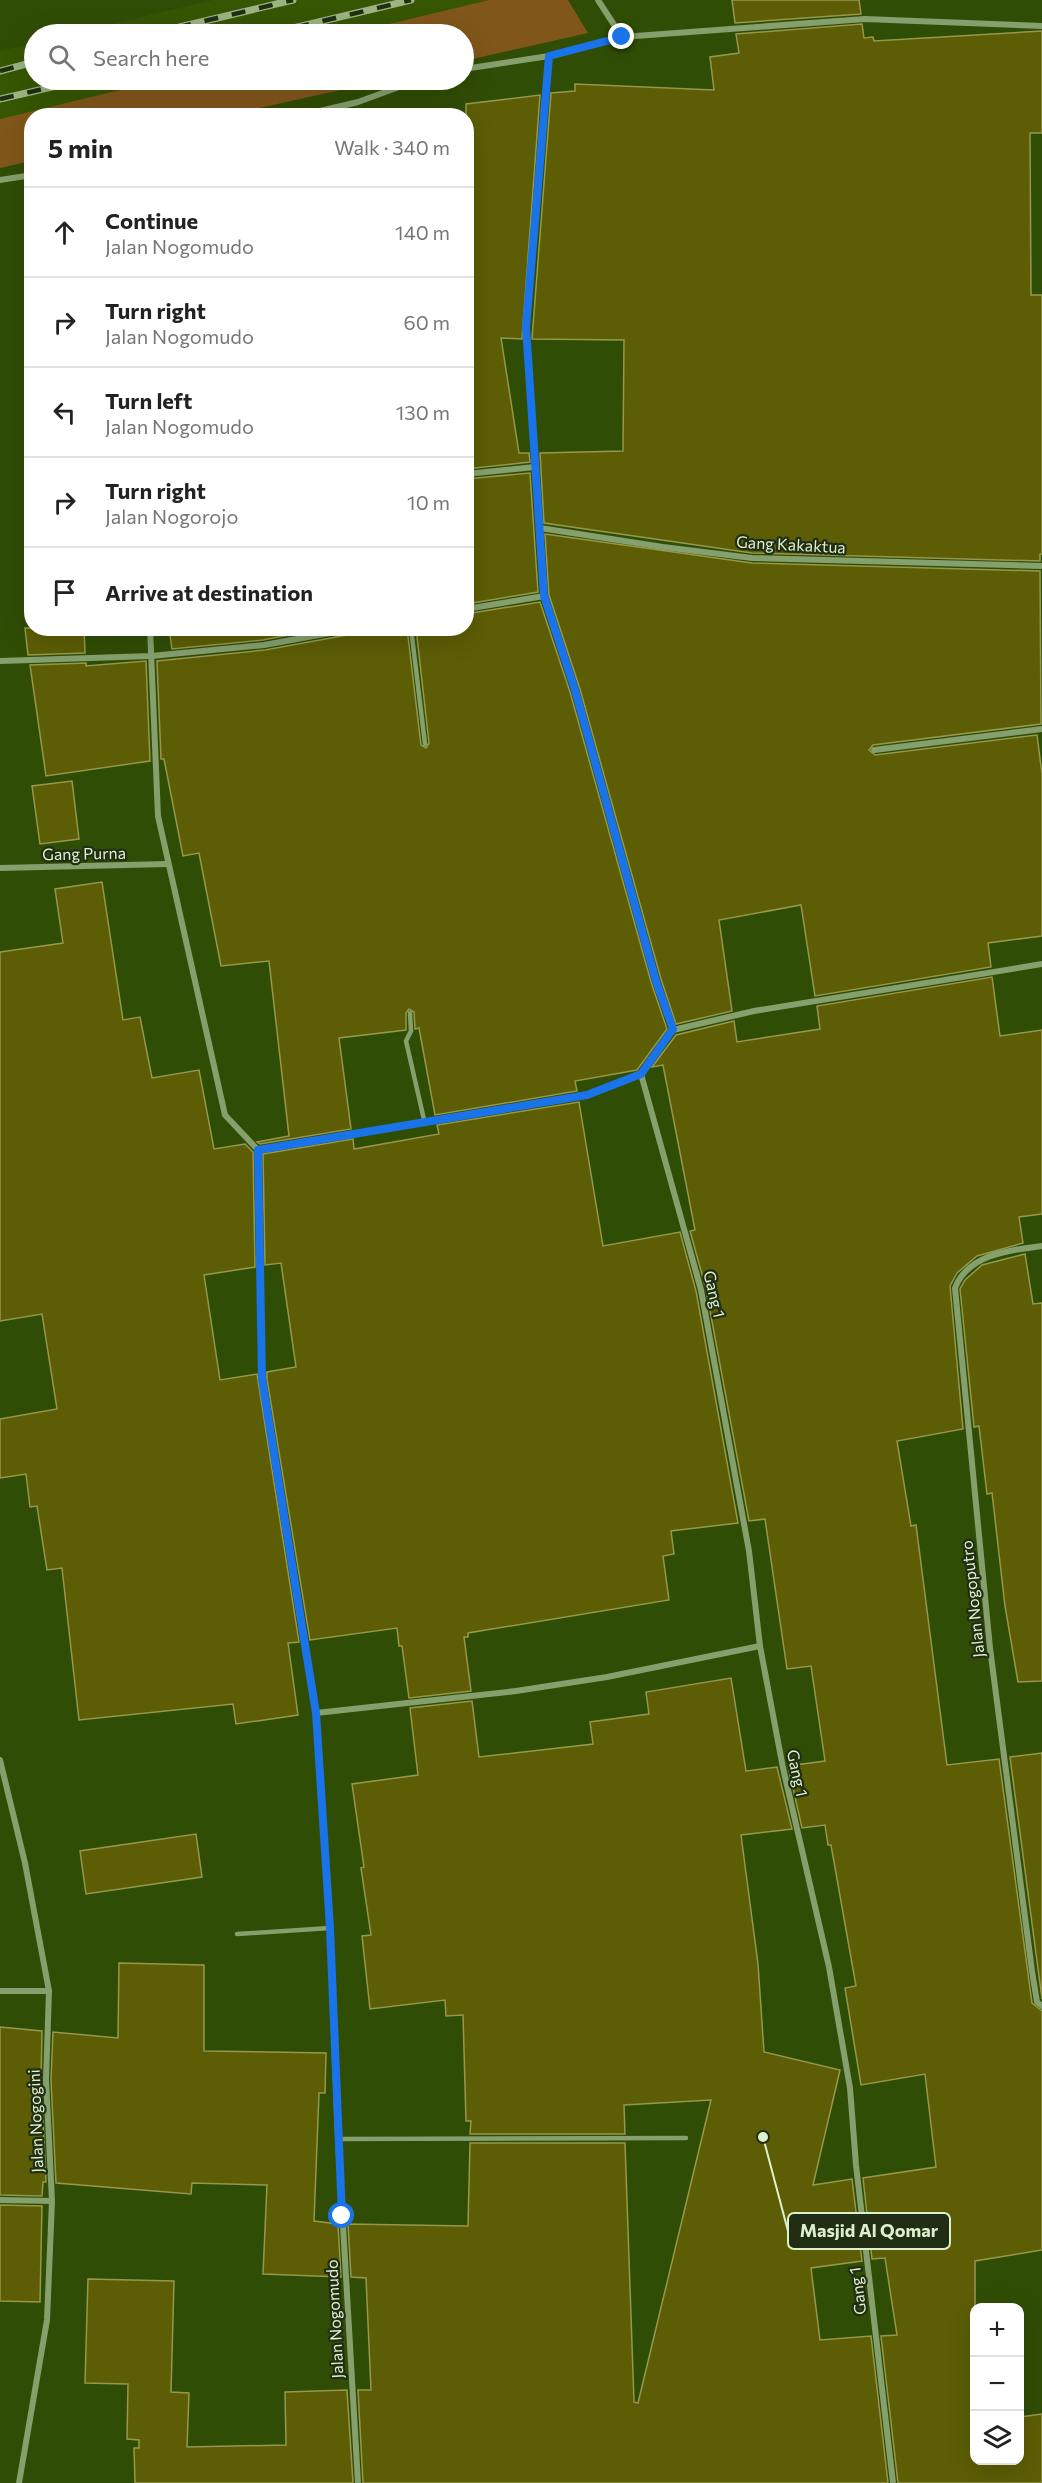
<!DOCTYPE html>
<meta charset="utf-8">
<style>
body{margin:0;font-family:Commissioner,sans-serif;background:#f2f2f2;color:#222}
.controls{position:absolute;right:18px;bottom:18px;display:grid;overflow:hidden;border-radius:12px;box-shadow:0 6px 24px #0002}
.controls button{width:54px;height:54px;display:grid;place-items:center;padding:0;border:0;border-bottom:2px solid #e0e0e0;background:#fff;color:#222;font:30px sans-serif}
.stop{position:absolute;width:18px;height:18px;margin:-14px;border:4px solid #1a73e8;border-radius:50%;background:#fff}
.stop.end{background:#1a73e8;border-color:#fff;box-shadow:0 2px 6px #0008}
.list{margin:0;padding:0;list-style:none}
h2{display:flex;justify-content:space-between;align-items:center;height:78px;margin:0;padding:0 24px;font-size:26px}
h2 small{font-size:20px;font-weight:400;color:#767676}
.list li{display:grid;grid-template-columns:39px 1fr auto;gap:18px;align-items:center;box-sizing:border-box;height:90px;padding:0 24px;border-top:2px solid #e0e0e0}
.list b{display:block;font-size:22px;white-space:nowrap}
.list p{margin:0;font-size:20px;white-space:nowrap;color:#767676}
.list em{font-size:20px;font-style:normal;color:#767676}
.icon{flex:none;width:33px;height:33px;fill:none;stroke:currentColor;stroke-width:2;stroke-linecap:round;stroke-linejoin:round}
.map{position:relative;flex:none;width:1042px;height:2483px;overflow:hidden}
.search{position:absolute;background:#fff;box-shadow:0 6px 24px #0002;left:24px;top:24px;width:450px;height:66px;display:flex;align-items:center;gap:15px;box-sizing:border-box;padding:0 21px;border-radius:33px;color:#767676;font-size:22px}
.panel{position:absolute;background:#fff;box-shadow:0 6px 24px #0002;left:24px;top:108px;width:450px;height:528px;border-radius:24px}
.map>svg:first-child{display:block}
.built{fill:#365603}
.green{fill:#81561a}
.building{fill:#5c5d05;stroke:#95984c;stroke-width:1.5}
.lines{fill:none;stroke-linecap:round;stroke-linejoin:round}
.lane{stroke:#859f6d;stroke-width:4.5}
.street{stroke:#859f6d;stroke-width:6}
.rail-casing{stroke:#9cb382;stroke-width:7}
.rail{stroke:#212e13;stroke-width:4.5;stroke-dasharray:14;stroke-linecap:butt}
.route{stroke:#1a73e8;stroke-width:8}
.labels{text-anchor:middle;dominant-baseline:central;stroke-width:4.5;stroke-linejoin:round;paint-order:stroke}
.street-label{font-size:16px;fill:#def1ce;stroke:#212e13}
.leader{fill:none;stroke:#def1ce;stroke-width:2}
.callout-dot{fill:#def1ce;stroke:#212e13;stroke-width:2}
.callout{fill:#212e13;stroke:#def1ce;stroke-width:2}
.callout-label{font-size:18px;text-anchor:middle;font-weight:bold;fill:#def1ce}
</style>
<div class="map">
<svg width="1042" height="2483" viewBox="0 0 1042 2483">
<rect width="100%" height="100%" fill="#304d05"/>
<g class="built">
<polygon points="213,0 489,0 347,34 70,34"/>
<polygon points="34,43 34,80 161,80 0,119 0,51"/>
</g>
<g class="green">
<polygon points="489,0 568,0 588,33 464,61 464,34 347,34"/>
<polygon points="161,80 385,80 228,115 32,116 31,161 0,168 0,119"/>
</g>
<g class="building">
<polygon points="732,0 859,0 861,14 735,23"/>
<polygon points="862,24 864,38 873,37 874,41 1042,31 1042,133 1030,133 1031,295 1042,295 1042,554 1040,554 1040,561 752,553 544,523 540,453 623,451 624,340 532,339 551,93 575,91 575,84 714,90 710,57 739,53 736,34"/>
<polygon points="540,95 522,339 501,338 519,453 529,453 530,462 466,469 466,104"/>
<polygon points="530,473 538,592 466,604 466,479"/>
<polygon points="545,534 752,563 1040,571 1041,724 873,745 869,750 875,755 1037,735 1042,774 1042,936 988,943 991,967 815,996 801,905 719,920 732,1011 676,1024 661,979 580,689 549,595"/>
<polygon points="540,602 570,692 651,982 667,1029 637,1070 575,1081 577,1091 435,1115 419,1028 415,1029 414,1012 409,1009 406,1013 406,1030 339,1038 351,1129 260,1144 257,1142 289,1136 269,961 221,966 199,853 183,856 164,759 161,759 157,661 265,650 358,633 362,628 407,628 421,745 426,748 429,743 416,628 466,628 466,614"/>
<polygon points="25,628 84,628 85,653 28,655"/>
<polygon points="169,628 325,628 263,640 172,649"/>
<polygon points="146,661 150,761 46,776 30,665 86,663 86,666"/>
<polygon points="72,781 79,839 40,844 32,786"/>
<polygon points="102,882 123,1020 140,1017 152,1078 199,1070 214,1149 245,1144 253,1152 255,1267 204,1275 220,1380 257,1374 299,1642 288,1643 298,1715 236,1724 233,1704 79,1720 62,1568 47,1570 37,1506 30,1507 26,1474 0,1478 0,1419 57,1409 42,1314 0,1321 0,952 63,943 55,889"/>
<polygon points="992,977 1000,1036 1042,1030 1042,1214 1019,1217 1023,1243 977,1256 957,1273 950,1286 963,1429 897,1441 911,1526 916,1525 947,1765 999,1759 1032,2003 1042,2011 1042,2250 975,2261 975,2460 1020,2460 1020,2417 1042,2414 1042,2483 898,2483 881,2336 897,2335 885,2258 872,2259 863,2178 936,2167 925,2074 861,2085 845,1988 856,1986 831,1845 828,1845 825,1825 802,1828 788,1766 825,1761 811,1666 787,1669 765,1519 749,1521 706,1289 690,1231 695,1230 663,1065 652,1067 676,1035 734,1021 737,1042 820,1029 817,1006"/>
<polygon points="579,1102 603,1246 680,1232 696,1291 738,1523 671,1531 674,1554 663,1556 669,1600 468,1633 468,1637 464,1637 471,1691 409,1698 402,1646 399,1646 397,1628 310,1640 267,1379 267,1372 296,1367 281,1263 265,1265 263,1154 353,1139 354,1149 439,1134 437,1125"/>
<polygon points="1025,1254 1033,1304 1042,1303 1042,1681 1018,1682 1005,1606 992,1493 987,1494 979,1426 974,1427 960,1289 965,1280 982,1265"/>
<polygon points="731,1678 746,1771 777,1767 792,1829 741,1835 758,1964 764,2052 840,2070 813,2185 852,2179 862,2261 811,2268 820,2340 871,2336 888,2483 363,2483 358,2390 371,2390 366,2278 351,2277 348,2224 468,2226 470,2143 625,2143 634,2402 638,2403 711,2100 624,2105 625,2134 470,2134 471,2121 466,2121 463,2015 446,2016 445,2000 370,2009 362,1936 371,1935 361,1868 364,1867 352,1784 418,1775 410,1708 472,1701 479,1757 593,1744 590,1722 649,1714 646,1692"/>
<polygon points="1042,1753 1042,1999 1010,1757"/>
<polygon points="196,1834 202,1877 86,1894 80,1851"/>
<polygon points="119,1963 204,1965 204,2051 326,2053 325,2093 319,2093 314,2221 338,2224 341,2277 263,2274 267,2185 192,2183 191,2194 56,2183 51,2080 53,2032 118,2038"/>
<polygon points="0,2027 42,2031 41,2080 46,2182 43,2182 42,2196 0,2195"/>
<polygon points="0,2205 42,2206 40,2302 0,2301"/>
<polygon points="88,2279 174,2281 171,2392 189,2393 187,2447 286,2445 285,2392 347,2390 353,2483 135,2483 134,2448 139,2448 139,2440 127,2439 128,2384 85,2383"/>
</g>
<g class="lines">
<g class="lane">
<polyline points="411,628 425,744"/>
<polyline points="410,1013 411,1031 406,1041 425,1124"/>
<polyline points="237,1934 330,1928"/>
<polyline points="338,2139 686,2138"/>
</g>
<g class="street">
<polyline points="598,0 622,37"/>
<polyline points="464,69 549,56 622,37 865,19 1042,26"/>
<polyline points="299,116 358,102 418,80"/>
<polyline points="0,180 32,175"/>
<polyline points="466,474 535,467"/>
<polyline points="540,528 663,547 752,558 1042,566"/>
<polyline points="466,609 544,596"/>
<polyline points="150,628 158,816 225,1115 258,1150"/>
<polyline points="0,661 151,656 264,645 357,628"/>
<polyline points="874,750 1042,729"/>
<polyline points="0,868 168,864"/>
<polyline points="673,1030 754,1011 1042,964"/>
<polyline points="641,1074 701,1290 749,1551 760,1646 783,1768 829,1967 850,2088 856,2165 893,2483"/>
<path d="M1042,1246c-32,4 -74,8 -87,42l35,360 42,323 5,31 5,4"/>
<polyline points="316,1713 516,1691 607,1677 760,1646"/>
<polyline points="0,1760 25,1863 49,1991 46,2080 52,2201 47,2320 19,2483"/>
<polyline points="0,1991 49,1991"/>
<polyline points="0,2200 52,2201"/>
<polyline points="358,2483 338,2139 330,1928 316,1713 262,1379 258,1150 587,1095 641,1074 673,1030 656,981 575,690 544,596 526,327 549,56"/>
</g>
<defs>
<g id="rail">
<polyline points="150,34 293,0"/>
<polyline points="268,34 411,0"/>
<polyline points="0,71 34,62"/>
<polyline points="0,99 82,80"/>
</g>
</defs>
<use href="#rail" class="rail-casing"/>
<use href="#rail" class="rail"/>
</g>
<g class="lines">
<polyline class="route" points="342,2216 330,1928 316,1713 262,1379 258,1150 587,1095 641,1074 673,1029 656,981 575,690 544,596 526,327 549,56 622,37"/>
</g>
<g class="labels">
<g class="street-label">
<text transform="translate(791 544) rotate(3)">Gang Kakaktua</text>
<text transform="translate(84 853) rotate(-1)">Gang Purna</text>
<text transform="translate(715 1294) rotate(77)">Gang 1</text>
<text transform="translate(972 1599) rotate(-96)">Jalan Nogoputro</text>
<text transform="translate(798 1773) rotate(78)">Gang 1</text>
<text transform="translate(35 2121) rotate(-92)">Jalan Nogogini</text>
<text transform="translate(857 2291) rotate(-97)">Gang 1</text>
<text transform="translate(334 2319) rotate(-93)">Jalan Nogomudo</text>
</g>
</g>
<path class="leader" d="M763 2137L788 2231"/>
<circle class="callout-dot" cx="763" cy="2137" r="6"/>
<rect class="callout" x="788" y="2213" width="162" height="36" rx="6"/>
<g class="callout-label">
<text x="869" y="2237">Masjid Al Qomar</text>
</g>
</svg>
<div class="controls">
<button>+</button>
<button>−</button>
<button><svg class="icon" aria-label="layers" viewBox="0 0 24 24"><path d="M12 4l9 5-9 5-9-5zM3 14l9 5 9-5"/></svg></button>
</div>
<div class="stop" style="left:342px;top:2216px"></div>
<div class="stop end" style="left:622px;top:37px"></div>
<div class="search"><svg class="icon" aria-label="search" viewBox="0 0 24 24"><circle cx="10" cy="10" r="6"/><path d="M15 15l6 6"/></svg>Search here</div>
<section class="panel">
<h2>5 min<small>Walk · 340 m</small></h2>
<ul class="list">
<li><svg class="icon" aria-label="ahead" viewBox="0 0 24 24"><path d="M12 20V5M6 11l6-6 6 6"/></svg><div><b>Continue</b><p>Jalan Nogomudo</p></div><em>140 m</em></li>
<li><svg class="icon" aria-label="right" viewBox="0 0 24 24"><path d="M7 20v-9h11M14 6l5 5-5 5"/></svg><div><b>Turn right</b><p>Jalan Nogomudo</p></div><em>60 m</em></li>
<li><svg class="icon" aria-label="left" viewBox="0 0 24 24"><path d="M17 20v-9H6M10 6l-5 5 5 5"/></svg><div><b>Turn left</b><p>Jalan Nogomudo</p></div><em>130 m</em></li>
<li><svg class="icon" aria-label="right" viewBox="0 0 24 24"><path d="M7 20v-9h11M14 6l5 5-5 5"/></svg><div><b>Turn right</b><p>Jalan Nogorojo</p></div><em>10 m</em></li>
<li><svg class="icon" aria-label="arrive" viewBox="0 0 24 24"><path d="M6 21V4h12l-3 4 3 4H6"/></svg><div><b>Arrive at destination</b></div></li>
</ul>
</section>
</div>
